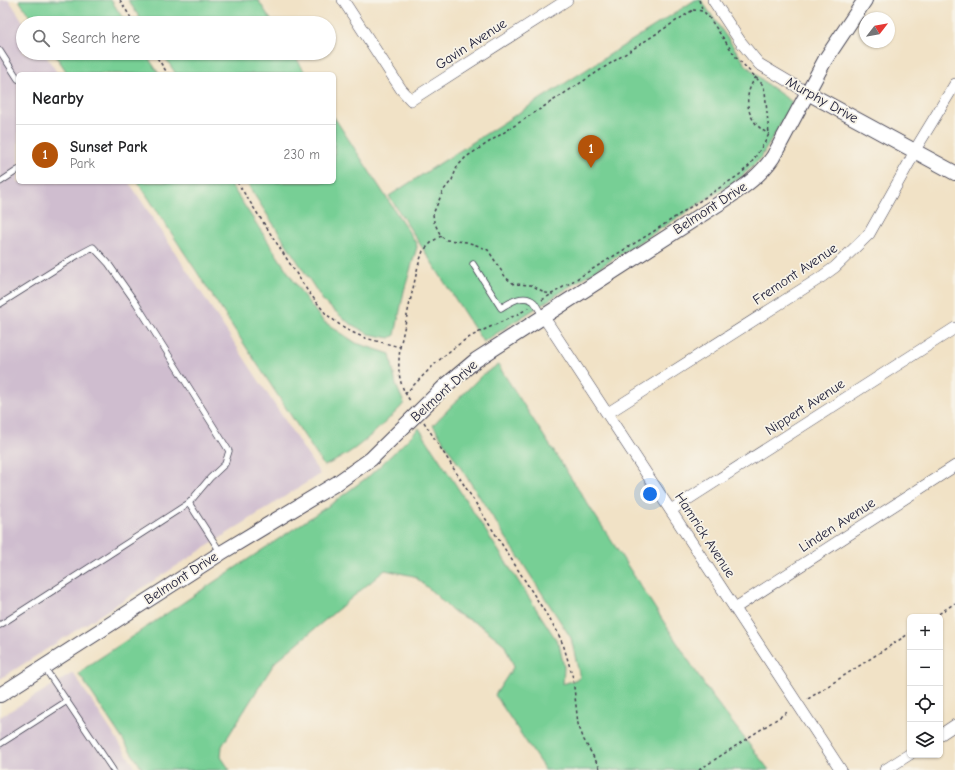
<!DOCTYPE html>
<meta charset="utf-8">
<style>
body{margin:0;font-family:"Comic Neue",sans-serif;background:#f2f2f2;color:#202124}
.controls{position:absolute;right:12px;bottom:12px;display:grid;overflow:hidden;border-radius:6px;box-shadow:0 1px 3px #0004}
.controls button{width:36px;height:36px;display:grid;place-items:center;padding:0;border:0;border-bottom:1px solid #e0e0e0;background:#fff;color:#202124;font:20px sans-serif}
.compass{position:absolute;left:859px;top:12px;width:36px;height:36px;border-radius:50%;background:#fff;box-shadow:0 1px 3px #0004;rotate:59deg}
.you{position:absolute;left:650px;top:494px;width:14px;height:14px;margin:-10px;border:3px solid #fff;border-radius:50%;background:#1a73e8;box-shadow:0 0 0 6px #1a73e833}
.badge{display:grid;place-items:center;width:26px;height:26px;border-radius:50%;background:#b45309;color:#fff;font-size:13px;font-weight:700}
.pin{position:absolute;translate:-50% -33px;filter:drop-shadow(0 1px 2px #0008)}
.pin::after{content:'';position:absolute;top:21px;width:14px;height:12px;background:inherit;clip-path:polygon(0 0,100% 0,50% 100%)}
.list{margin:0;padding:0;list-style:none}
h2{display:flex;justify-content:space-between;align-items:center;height:52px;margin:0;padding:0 16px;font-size:17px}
h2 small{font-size:13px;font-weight:400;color:#757577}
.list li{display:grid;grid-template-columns:26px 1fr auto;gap:12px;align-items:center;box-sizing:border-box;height:60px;padding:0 16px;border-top:1px solid #e0e0e0}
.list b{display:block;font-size:15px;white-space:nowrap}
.list p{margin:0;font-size:13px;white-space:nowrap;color:#757577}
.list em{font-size:13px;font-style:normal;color:#757577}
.icon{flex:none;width:22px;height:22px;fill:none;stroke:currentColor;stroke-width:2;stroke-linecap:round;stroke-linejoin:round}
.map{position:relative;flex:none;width:955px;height:770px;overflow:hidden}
.search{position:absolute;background:#fff;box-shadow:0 1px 3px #0004;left:16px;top:16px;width:320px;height:44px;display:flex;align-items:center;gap:10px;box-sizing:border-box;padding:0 14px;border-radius:22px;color:#757577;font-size:15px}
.panel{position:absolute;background:#fff;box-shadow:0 1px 3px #0004;left:16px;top:72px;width:320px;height:112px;border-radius:6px}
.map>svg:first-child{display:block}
.industrial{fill:#cfbdcf}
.green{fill:#77cf95;stroke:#4c7868}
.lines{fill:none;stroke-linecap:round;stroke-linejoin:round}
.service-casing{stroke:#413f50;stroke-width:7}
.minor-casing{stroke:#413f50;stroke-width:12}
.tertiary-casing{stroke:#413f50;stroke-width:16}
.path{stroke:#413f50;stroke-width:1.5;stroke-dasharray:3 3;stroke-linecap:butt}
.service{stroke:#fff;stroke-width:5.5}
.minor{stroke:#fff;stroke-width:11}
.tertiary{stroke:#fff;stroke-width:14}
.labels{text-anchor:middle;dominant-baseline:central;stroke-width:3.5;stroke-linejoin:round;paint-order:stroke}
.street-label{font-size:14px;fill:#22223b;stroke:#f7f3e8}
</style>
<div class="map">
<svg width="955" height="770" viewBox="0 0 955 770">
<rect width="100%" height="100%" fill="#f7f3e8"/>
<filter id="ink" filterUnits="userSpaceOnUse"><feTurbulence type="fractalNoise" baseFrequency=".025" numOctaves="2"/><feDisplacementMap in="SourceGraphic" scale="8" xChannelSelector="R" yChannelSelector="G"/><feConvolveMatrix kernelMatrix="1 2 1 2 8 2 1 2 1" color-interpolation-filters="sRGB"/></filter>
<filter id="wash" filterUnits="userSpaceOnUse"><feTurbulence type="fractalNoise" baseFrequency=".012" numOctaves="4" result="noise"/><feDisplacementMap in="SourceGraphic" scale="16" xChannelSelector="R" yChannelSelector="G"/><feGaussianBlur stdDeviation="0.9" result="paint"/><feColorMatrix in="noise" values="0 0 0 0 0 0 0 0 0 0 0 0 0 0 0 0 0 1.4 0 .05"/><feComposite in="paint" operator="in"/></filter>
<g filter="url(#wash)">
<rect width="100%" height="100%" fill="#f1e2c6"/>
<g class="industrial">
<polygon points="0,0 9,0 24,23 23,23 23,53 44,53 58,74 18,74 18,182 129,182 320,474 0,679"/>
<polygon points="73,673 137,770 0,770 0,717"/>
</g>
<g class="green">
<polygon points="19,0 111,0 126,23 34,23"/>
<polygon points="128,0 258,0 273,23 143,23"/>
<polygon points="695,0 701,0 746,65 768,85 792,102 775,134 760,159 740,178 483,342 389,196"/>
<polygon points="54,53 145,53 159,74 68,74"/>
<polygon points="162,53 293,53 306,74 176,74"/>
<polygon points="334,117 416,243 417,247 404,291 395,335 390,338 369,334 349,323 324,302 246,182 334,182"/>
<path d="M138,182h91l74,113 20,26 33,22 34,11 6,31 8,18 -4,5c-23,22 -46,46 -76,58z"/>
<polygon points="498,365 711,695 769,770 545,770 495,695 514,666 504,644 480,625 452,611 435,594 414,576 385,570 275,662 222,746 221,757 230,770 143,770 79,674 85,668 331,504 369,476 399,448 419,428 559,644 564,667 563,684 580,678 571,638 433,425 482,375"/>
</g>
</g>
<g filter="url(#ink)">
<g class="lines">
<defs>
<g id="service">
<polyline points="0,51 18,79"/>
<polyline points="0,182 18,170"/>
<path d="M473,264l28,44c9,-6 23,-15 33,-6 3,4 6,10 9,14"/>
<polyline points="0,304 78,255 93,247 108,263 136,303 229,451 225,464 210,478 189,503"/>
<polyline points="0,625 189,503 221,553"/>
<polyline points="44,667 113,770"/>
<polyline points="0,744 67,701"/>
</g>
<g id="minor">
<polyline points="343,0 401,89 411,100 567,0"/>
<polyline points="713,0 740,41 759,64 808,93"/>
<polyline points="543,316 841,770"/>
<polyline points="608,413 820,278 835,267 869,234 910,161 915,150 955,84"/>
<polyline points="671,510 955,328"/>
<polyline points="735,608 955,466"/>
<polyline points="940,735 955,725"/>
<polyline points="885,770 910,754"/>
</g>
<g id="tertiary">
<polyline points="808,93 955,173"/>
<path d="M0,695l221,-142 116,-70 34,-24 74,-73 31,-26 250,-161c18,-12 35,-24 47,-42l52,-97 40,-60"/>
</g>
</defs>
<use href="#service" class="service-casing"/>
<use href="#minor" class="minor-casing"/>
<use href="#tertiary" class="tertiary-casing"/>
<g class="path">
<polyline points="120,0 134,23"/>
<polyline points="699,0 703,11"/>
<polygon points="693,10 703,11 708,16 736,57 762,84 765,91 769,134 765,142 750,165 739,175 648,235 552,294 546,293 531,285 514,284 506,278 488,250 479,246 467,242 446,240 441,236 434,222 433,214 443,191 452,180 457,167 466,157"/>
<polyline points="154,53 168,74"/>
<path d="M756,77c-15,20 -9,46 13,57"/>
<path d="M237,182l70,108 19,24 19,15 20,9 35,9c-2,22 -3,36 11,55"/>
<polyline points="542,300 552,294"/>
<polyline points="400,347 418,266 423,251 433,241 441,236"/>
<path d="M405,394c18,-18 35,-37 57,-52 21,-14 46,-21 68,-35"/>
<polyline points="424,422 557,631 564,647 573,678 578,724 584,740 601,770"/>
<polyline points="934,617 955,603"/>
<polyline points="808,699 910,633"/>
<polyline points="699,770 789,711"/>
</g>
<use href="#service" class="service"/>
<use href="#minor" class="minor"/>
<use href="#tertiary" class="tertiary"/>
</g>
</g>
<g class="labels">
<g class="street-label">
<text transform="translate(471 44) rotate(-33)">Gavin Avenue</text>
<text transform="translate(822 100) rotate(29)">Murphy Drive</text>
<text transform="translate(710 208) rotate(-33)">Belmont Drive</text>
<text transform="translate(795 274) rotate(-34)">Fremont Avenue</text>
<text transform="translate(444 391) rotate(-42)">Belmont Drive</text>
<text transform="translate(805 407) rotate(-33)">Nippert Avenue</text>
<text transform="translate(837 525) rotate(-33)">Linden Avenue</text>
<text transform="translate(705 535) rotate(57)">Hamrick Avenue</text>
<text transform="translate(181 578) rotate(-33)">Belmont Drive</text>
</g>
</g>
</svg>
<div class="controls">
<button>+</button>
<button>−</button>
<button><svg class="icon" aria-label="locate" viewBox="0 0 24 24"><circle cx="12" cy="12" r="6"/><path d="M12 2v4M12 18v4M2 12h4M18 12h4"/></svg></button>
<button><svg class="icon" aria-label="layers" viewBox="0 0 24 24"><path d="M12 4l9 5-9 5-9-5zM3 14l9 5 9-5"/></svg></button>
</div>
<svg class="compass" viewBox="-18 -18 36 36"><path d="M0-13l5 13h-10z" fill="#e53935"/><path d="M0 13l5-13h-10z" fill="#757577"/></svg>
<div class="you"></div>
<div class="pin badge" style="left:591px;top:168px">1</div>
<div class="search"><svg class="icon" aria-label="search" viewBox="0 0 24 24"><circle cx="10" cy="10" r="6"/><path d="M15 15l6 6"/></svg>Search here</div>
<section class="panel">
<h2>Nearby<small></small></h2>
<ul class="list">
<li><span class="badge">1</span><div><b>Sunset Park</b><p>Park</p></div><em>230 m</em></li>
</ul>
</section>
</div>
